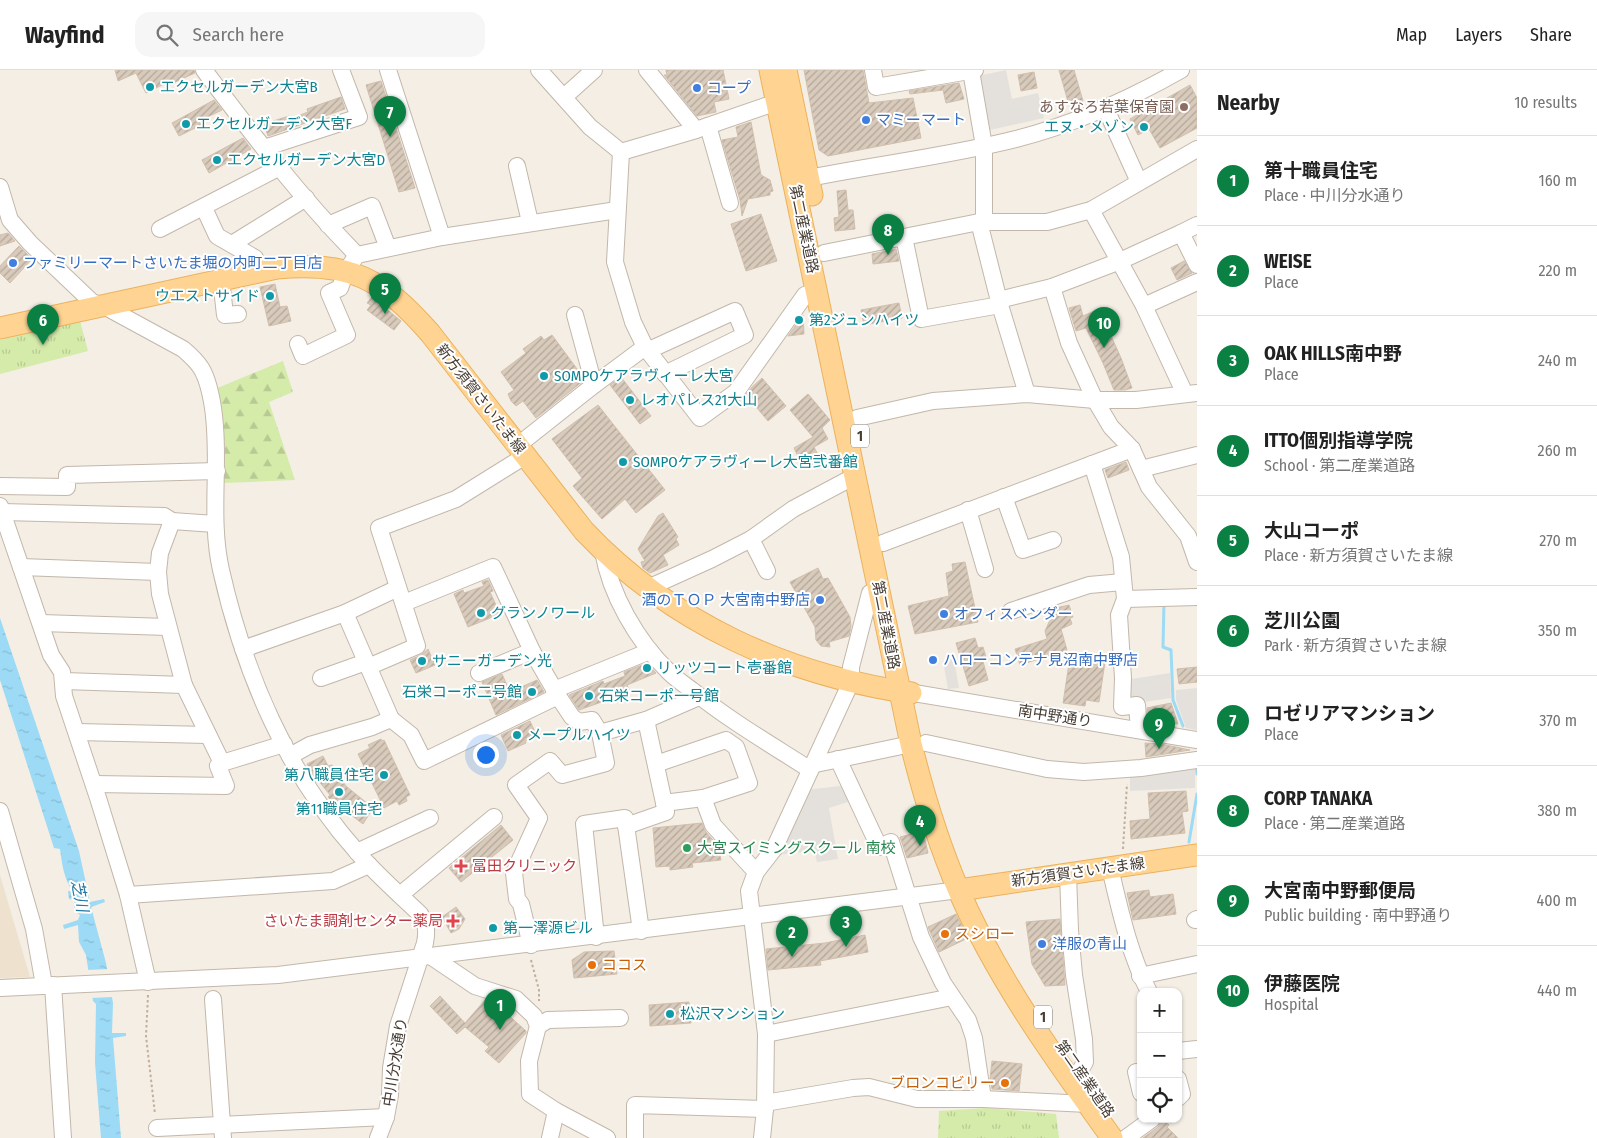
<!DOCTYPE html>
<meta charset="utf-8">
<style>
body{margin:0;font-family:"Fira Sans Condensed","Noto Sans JP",sans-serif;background:#f6f6f6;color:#222}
.controls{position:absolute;right:15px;bottom:15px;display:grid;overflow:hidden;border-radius:10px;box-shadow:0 1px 4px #0004}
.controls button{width:45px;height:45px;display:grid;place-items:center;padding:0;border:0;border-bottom:1px solid #e0e0e0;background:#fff;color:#222;font:25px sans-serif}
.you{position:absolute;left:485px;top:684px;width:18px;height:18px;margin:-12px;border:4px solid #fff;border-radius:50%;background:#1a73e8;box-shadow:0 0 0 8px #1a73e833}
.badge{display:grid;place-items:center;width:32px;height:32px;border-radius:50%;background:#0b8043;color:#fff;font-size:16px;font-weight:700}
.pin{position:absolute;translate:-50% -41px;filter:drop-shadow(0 1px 2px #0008)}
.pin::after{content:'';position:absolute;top:26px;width:18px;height:15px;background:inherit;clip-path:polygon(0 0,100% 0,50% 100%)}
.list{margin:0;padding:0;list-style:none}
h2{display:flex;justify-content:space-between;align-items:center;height:65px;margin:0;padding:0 20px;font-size:21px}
h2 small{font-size:16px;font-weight:400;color:#767676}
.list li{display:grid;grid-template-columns:32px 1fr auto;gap:15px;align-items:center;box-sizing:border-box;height:90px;padding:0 20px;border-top:1px solid #e0e0e0}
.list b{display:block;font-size:19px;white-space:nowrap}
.list p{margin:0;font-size:16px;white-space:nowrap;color:#767676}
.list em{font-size:16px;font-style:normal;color:#767676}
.icon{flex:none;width:28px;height:28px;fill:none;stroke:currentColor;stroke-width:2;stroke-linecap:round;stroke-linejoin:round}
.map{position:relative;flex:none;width:1197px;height:1068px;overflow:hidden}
header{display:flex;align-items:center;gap:30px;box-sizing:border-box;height:70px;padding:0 25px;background:#fff;border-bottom:1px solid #e0e0e0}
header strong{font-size:24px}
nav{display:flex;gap:28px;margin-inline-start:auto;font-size:18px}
.search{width:350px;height:45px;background:#f6f6f6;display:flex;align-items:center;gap:12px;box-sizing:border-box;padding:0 18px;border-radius:15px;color:#767676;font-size:19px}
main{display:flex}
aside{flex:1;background:#fff}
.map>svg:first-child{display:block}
.education{fill:#eee1ce}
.forest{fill:url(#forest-firs)}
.park{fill:url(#park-tufts)}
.parking{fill:#e4e1dd}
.water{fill:url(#water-ripples)}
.pier{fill:#f4eee5}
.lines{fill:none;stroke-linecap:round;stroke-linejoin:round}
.stream{stroke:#9cdaf5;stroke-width:3}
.building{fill:url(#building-hatch);stroke:#d1bfac}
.minor-casing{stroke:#c3b7aa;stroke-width:18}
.major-casing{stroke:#ecb15a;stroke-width:23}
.path{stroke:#c3ae97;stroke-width:2;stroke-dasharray:2.5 2.5;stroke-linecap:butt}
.minor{stroke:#fff;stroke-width:16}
.major{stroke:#ffd493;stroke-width:21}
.culture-dot{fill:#0f9aa8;stroke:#fff;stroke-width:2}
.shop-dot{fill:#3f7fe0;stroke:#fff;stroke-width:2}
.education-dot{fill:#8d6e63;stroke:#fff;stroke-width:2}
.leisure-dot{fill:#2e9e5b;stroke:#fff;stroke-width:2}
.health-dot{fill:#e0444e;stroke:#fff;stroke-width:2}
.food-dot{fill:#e8710a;stroke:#fff;stroke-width:2}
.labels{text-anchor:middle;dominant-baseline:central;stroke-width:4;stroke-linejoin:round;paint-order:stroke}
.shield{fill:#fff;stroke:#7e7771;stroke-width:1}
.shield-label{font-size:14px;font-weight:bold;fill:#473d34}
.culture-label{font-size:15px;fill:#0d838f;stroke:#fff;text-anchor:start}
.shop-label{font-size:15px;fill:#366cbe;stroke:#fff;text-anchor:start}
.education-label{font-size:15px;fill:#785e54;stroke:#fff;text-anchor:end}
.street-label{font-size:15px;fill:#473d34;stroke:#fff}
.leisure-label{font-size:15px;fill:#27864d;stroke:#fff;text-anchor:start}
.health-label{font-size:15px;fill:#be3a42;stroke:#fff;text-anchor:start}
.food-label{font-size:15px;fill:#c56008;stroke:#fff;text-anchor:start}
.water-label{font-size:16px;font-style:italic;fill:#2379a1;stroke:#fff}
</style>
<header>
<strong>Wayfind</strong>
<div class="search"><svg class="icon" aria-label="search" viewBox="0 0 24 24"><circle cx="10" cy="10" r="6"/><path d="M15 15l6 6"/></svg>Search here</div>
<nav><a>Map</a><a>Layers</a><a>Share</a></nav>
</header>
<main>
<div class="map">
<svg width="1197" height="1068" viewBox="0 0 1197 1068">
<defs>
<pattern id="forest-firs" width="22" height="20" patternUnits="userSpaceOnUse" patternTransform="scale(1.25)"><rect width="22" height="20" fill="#d5ebaa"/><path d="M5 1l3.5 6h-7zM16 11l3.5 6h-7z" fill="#b8ca93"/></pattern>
<pattern id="park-tufts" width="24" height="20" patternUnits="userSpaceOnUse" patternTransform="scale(1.25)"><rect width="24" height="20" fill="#d5ebaa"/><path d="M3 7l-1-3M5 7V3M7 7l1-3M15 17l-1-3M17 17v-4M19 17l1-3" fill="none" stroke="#b8ca93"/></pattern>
<pattern id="water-ripples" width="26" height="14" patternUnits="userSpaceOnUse" patternTransform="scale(1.25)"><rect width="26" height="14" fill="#9cdaf5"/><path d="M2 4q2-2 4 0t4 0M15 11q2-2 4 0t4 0" fill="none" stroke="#88bcd3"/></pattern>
<pattern id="building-hatch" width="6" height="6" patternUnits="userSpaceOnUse" patternTransform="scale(1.25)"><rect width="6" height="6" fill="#d9cbbc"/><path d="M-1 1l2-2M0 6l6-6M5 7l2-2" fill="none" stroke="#b2a69a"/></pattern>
</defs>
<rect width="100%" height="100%" fill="#f4eee5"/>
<polygon class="education" points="0,805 30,907 0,908"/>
<polygon class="forest" points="283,291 293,322 269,332 295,410 224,413 225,375 215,319"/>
<g class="park">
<polygon points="80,251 88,281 0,304 0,270"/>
<polygon points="986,1038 1056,1044 1059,1068 938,1068 939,1041"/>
</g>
<g class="parking">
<polygon points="1006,0 1012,29 1038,23 1044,48 990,60 978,6"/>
<polygon points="954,589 959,618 948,619 943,591"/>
<polygon points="1170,603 1171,628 1124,635 1125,610"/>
<polygon points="1197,618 1197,660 1186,658 1176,630 1176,620"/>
<polygon points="1195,695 1195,718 1130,721 1130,704"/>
<polygon points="848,715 854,730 829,738 838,789 817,792 814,781 776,785 805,720"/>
</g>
<path class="water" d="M0,548l79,233 11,51 14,-3 1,3 -14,5 15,56 7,40 -1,30h14v3l-13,2 8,100h-20l-6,-75 1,-59 -3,-3 -7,-46 -7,-13 -1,-17 -14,4 -1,-4 15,-5 2,-5c-7,-4 -6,-8 -5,-15l-6,-1 -1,-8h5c-9,-11 -11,-27 -13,-42l-6,-1 -54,-168z"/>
<polygon class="pier" points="110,899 114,927 90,928 85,900"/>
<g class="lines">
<g class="stream">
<polyline points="1164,532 1163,577 1171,580 1173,630 1183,656"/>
<polyline points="1196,694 1197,704"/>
<polyline points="1189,772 1197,724"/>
</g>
</g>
<g class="building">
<polygon points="115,0 194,0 195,3 171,14 170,11 146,23 136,3 118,11"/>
<polygon points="666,0 723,0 729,29 714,32 716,42 697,46 664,5 667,5"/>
<polygon points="804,0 863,0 869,33 913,28 921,68 828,86 819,80"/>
<polygon points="1059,0 1074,0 1083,31 1069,35"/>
<polygon points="1034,2 1037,18 1021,21 1018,5"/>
<polygon points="381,11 415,118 399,122 366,15"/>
<polygon points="959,13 964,29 946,33 943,20 910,24 909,21"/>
<polygon points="1190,15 1197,28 1197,58 1160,78 1149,59 1138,65 1130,49"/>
<polygon points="341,27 345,39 268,66 264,54 289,46 290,49 308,42 307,39"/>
<polygon points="214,30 222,40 199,51 201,55 179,66 172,53"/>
<polygon points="751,52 761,105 770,110 773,121 770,122 770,125 748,129 742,146 740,130 722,70 738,67 736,57"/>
<polygon points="243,68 251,79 209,103 202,90"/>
<polygon points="846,120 848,140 853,140 855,159 835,161 834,148 839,147 837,121"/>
<polygon points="761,144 777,191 746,201 731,154"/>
<polygon points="8,163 15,171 0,176 0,165"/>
<polygon points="19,176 32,189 10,213 0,203 0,196"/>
<polygon points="896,179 899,191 873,194 872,184"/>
<polygon points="1184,191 1192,203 1177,210 1171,198"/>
<polygon points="275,214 280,237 287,236 291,251 269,256 260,217"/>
<polygon points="372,227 401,251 394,260 367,240 371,235 367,233"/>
<polygon points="899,233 902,248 864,255 861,240"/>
<polygon points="1080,235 1083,246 1099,239 1121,288 1132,318 1125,320 1114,320 1103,293 1086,258 1076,261 1069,238"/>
<polygon points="803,245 804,264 788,266"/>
<polygon points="552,265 580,303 583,311 536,348 523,331 516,336 511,331 508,324 514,320 501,302 526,283 523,279 541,266 544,270"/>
<polygon points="621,307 651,346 640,354 610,315"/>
<polygon points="762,308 786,336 768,351 746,325 752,317"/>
<polygon points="808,324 830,350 822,358 828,369 814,377 821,391 804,399 794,378 813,367 790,340"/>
<polygon points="598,335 665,420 636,443 625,429 602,449 573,416 582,408 552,369"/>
<polygon points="1126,392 1129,400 1108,408 1105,400"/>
<polygon points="663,443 678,467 676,469 679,475 663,485 668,495 650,503 643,498 641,492 645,491 638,479 658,446"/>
<polygon points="965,492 978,552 915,564 908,536 949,526 946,503 953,501 952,494"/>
<polygon points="818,498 823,509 828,508 850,547 851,556 849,566 829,572 830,577 821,576 816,570 815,557 790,512"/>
<polygon points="488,510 493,521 490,522 500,544 468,557 454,524 463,520 464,523 484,516 482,512"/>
<polygon points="1069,535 1073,547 1070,548 1072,554 1061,559 1067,580 1020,595 1015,579 1047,569 1045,561 1050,550 1055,548 1054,545 1058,544 1056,538"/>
<polygon points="975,568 978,578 983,577 986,587 982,588 988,610 969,616 956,573"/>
<polygon points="428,579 435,595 416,603 410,590 421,585"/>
<polygon points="1070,587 1105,592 1099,632 1086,630 1085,636 1063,633"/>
<polygon points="647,593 656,603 627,615 629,620 610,629 579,640 569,625 603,611 604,614 625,606 624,602"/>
<polygon points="1197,597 1197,612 1179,614 1177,599"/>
<polygon points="502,604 510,622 537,610 544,622 496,645 482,612"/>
<polygon points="1171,633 1178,654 1162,652 1161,647 1150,650 1147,638"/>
<polygon points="530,651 536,664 529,667 530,669 525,671 526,673 508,681 501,665"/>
<polygon points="381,669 382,671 384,670 410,725 406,727 407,731 399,735 397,731 384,738 358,684 370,678 368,675"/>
<polygon points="1145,673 1161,674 1190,680 1146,687"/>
<polygon points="323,686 328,696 332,695 336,702 335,703 347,717 373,738 363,754 338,735 337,736 328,727 330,725 318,710 316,711 307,694"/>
<polygon points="1186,721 1188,741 1182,742 1185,763 1131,769 1130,751 1150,749 1148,723"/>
<polygon points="702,753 705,761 718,776 721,790 692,793 693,797 670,800 670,796 656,797 653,758"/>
<polygon points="501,755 513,770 461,812 449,798"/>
<polygon points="923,761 928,783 907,788 900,767"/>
<polygon points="1149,820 1150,827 1173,824 1176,844 1133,850 1127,823"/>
<polygon points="456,837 465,849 459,859 451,863 442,847"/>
<polygon points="956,844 968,868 939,882 928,857"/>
<polygon points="1060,849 1065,915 1045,916 1032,894 1026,852"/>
<polygon points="865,865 868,882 820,891 821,895 768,900 766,879 825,873"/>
<polygon points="614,881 617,904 574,908 572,890 584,882"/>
<polygon points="440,926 465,953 485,930 494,932 526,961 526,963 499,993 485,981 489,977 465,957 457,964 430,936"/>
<polygon points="689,932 691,953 650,956 649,935"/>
<polygon points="992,991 1022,994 1019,1021 992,1019 990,1009"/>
<polygon points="1164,1049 1169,1055 1167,1057 1178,1068 1143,1068 1158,1057"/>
</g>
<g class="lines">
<defs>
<g id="minor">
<path d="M204,0c48,64 97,128 153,185"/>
<polyline points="388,0 442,167"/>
<polyline points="539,0 590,57 621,82"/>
<polyline points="647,0 696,60"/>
<polyline points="873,0 876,17 975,0"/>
<polyline points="971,1 984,76 984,153"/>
<polyline points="564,27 594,0"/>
<polyline points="1106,39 1139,112"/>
<polyline points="708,56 730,133"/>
<polyline points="264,78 359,47 341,0"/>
<polyline points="621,82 696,60 777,32"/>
<polyline points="517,96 530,152"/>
<path d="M799,110c72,-15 146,-23 217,-41 59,-15 112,-39 165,-69"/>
<path d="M0,117l10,33 20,23 62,59 12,4 79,43c7,6 13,11 18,19 7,11 10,27 12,40 8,54 -4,109 8,162 23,102 66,204 137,283 19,22 41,41 62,61 7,10 7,18 5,29l-27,83 -7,42 -1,27 -4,22 -8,21"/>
<polyline points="204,138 217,166 255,188 258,201"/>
<polyline points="1091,140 1144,236 1185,324"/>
<polyline points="979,152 1000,235 1027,324"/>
<polyline points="328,155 372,136 388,178"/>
<polyline points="160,159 280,97"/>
<polyline points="1181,163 1197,155"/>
<polyline points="904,167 921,249 1000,235"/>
<polyline points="232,174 306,128"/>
<polyline points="824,183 979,152 1047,152 1091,140 1197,79"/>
<polyline points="221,209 225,245 238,244"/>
<polyline points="1052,217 1069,273 1095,330 1111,357 1132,379 1149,417 1188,466 1197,492"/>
<polyline points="999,230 1052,217 1120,191 1181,163 1197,195"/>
<polyline points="1144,236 1197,212"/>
<polyline points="575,245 594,315"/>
<polyline points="298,274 303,286 347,265 329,223 340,218 346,201 357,185 442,167 617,140"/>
<polyline points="645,277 700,348 736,322 805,225 817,220"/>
<polyline points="647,281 735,241 745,265 665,304"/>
<polyline points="857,348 933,331 1027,324 1095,330 1136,330 1197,323"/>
<polyline points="517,376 594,315 645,277 633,252 615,192 621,82"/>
<polyline points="1092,394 1121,487 1125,529 1119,545 1123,608 1122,637 1137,635 1139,660"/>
<polyline points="1141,399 1197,385"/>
<polyline points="0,416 67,417 67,405 217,401"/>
<polyline points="1004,427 1023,480 1053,470"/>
<polyline points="0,436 51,585 62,602 64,626 98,728 128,825 148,912"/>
<polyline points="968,440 985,499"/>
<polyline points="2,442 164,446 172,451 215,454"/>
<polyline points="172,451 160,483 158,502 160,524 184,615 222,693 284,674"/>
<polyline points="751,469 767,501"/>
<polyline points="883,473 1132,379"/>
<path d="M603,481c7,43 34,90 66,121 7,7 16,13 24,19 36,29 77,53 116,78"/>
<polyline points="21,497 158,502"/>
<polyline points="648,518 712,489 751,469 793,439 855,406"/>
<polyline points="1125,529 1197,527"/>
<polyline points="1011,541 1089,515 1123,512"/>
<polyline points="345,543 391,649"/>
<polyline points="41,553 168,557"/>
<polyline points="243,579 345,543 398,518"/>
<polyline points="368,597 417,576 379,458 456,429 525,386"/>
<polyline points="479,603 532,581"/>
<polyline points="321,608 366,592"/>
<polyline points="64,611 184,615"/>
<polyline points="554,620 650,581"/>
<polyline points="914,623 1197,670"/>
<polyline points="77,662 208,665"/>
<polyline points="600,663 646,650 699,627"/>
<polyline points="926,673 1047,699 1084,702 1141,698 1197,690"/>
<polyline points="290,686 310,675 372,657 391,649 411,665 424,691 558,626 532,581 493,497 404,533"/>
<polyline points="838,689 879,777 891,772 921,867 943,913 968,950 974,968 983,1029"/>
<polyline points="656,694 726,670 736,677 749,713 703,728 664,733"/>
<polyline points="811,695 911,674"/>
<polyline points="94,714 226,716 218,696 222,693"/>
<polyline points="703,728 713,755 756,802"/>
<polyline points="0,741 34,859 44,915"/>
<polyline points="626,756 666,742 646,650"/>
<polyline points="357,782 430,748"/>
<path d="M1110,798c10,42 19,85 39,124"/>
<polyline points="1068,804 1070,860 1074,905 1084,969 1085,992 1080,1001"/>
<polyline points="128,825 333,811 369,795"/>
<polyline points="400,825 494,747"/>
<polyline points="1195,850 1197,849"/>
<polyline points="596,867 584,754 625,748 641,861"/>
<polyline points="531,875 521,834 517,829 514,803 539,748 516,715 550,691 562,705 606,693 600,663 592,650 579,652 572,647 558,626"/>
<polyline points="432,887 475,916 516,929 534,946 538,956 529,991 530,1024 556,1041 607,1068"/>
<polyline points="1140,906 1197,894"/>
<polyline points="53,915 63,1068"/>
<polyline points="0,918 278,905 959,820"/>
<polyline points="213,929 223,1068"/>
<polyline points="538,956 548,950 620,948"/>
<polyline points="766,964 952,927"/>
<polyline points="1178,981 1197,979"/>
<polyline points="1136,1002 1141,1023"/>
<polyline points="1178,1009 1182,1024 1178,1028"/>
<polyline points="765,1033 853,1018 869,1017 917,1029 983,1029 1088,1034"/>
<polyline points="157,1058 386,1047"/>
<polyline points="550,1068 556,1041"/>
<polyline points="635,1068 635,1035 765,1039"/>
<polyline points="762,1068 765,1039 766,964 749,821 756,802 774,779 851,612 851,597 870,523 878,518"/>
<polyline points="1126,1068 1152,1049"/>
</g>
<g id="major">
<path d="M770,0l141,674c12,49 27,98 47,145 39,90 97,170 154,249"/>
<polyline points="786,0 812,125"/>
<path d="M0,258l277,-60c74,-7 105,11 153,65l154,198c87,92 203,144 327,162"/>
<polyline points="959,820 1197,785"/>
</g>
</defs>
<use href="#minor" class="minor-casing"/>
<use href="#major" class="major-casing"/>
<g class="path">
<polyline points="1123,779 1127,714"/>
<polyline points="531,890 539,920 539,931"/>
<polyline points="148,925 146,966 155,1044"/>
</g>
<use href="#minor" class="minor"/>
<use href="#major" class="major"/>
</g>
<g class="culture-dot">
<circle cx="150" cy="17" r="5"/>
<circle cx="186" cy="54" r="5"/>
<circle cx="1144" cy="57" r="5"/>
<circle cx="217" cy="90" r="5"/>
<circle cx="270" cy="226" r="5"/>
<circle cx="799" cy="250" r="5"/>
<circle cx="544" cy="306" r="5"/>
<circle cx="630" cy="330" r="5"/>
<circle cx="623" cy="392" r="5"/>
<circle cx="481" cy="543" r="5"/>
<circle cx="422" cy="591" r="5"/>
<circle cx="647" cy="598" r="5"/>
<circle cx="532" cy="622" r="5"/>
<circle cx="589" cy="626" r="5"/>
<circle cx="517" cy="665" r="5"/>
<circle cx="384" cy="705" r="5"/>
<circle cx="339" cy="722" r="5"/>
<circle cx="493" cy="858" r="5"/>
<circle cx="670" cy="944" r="5"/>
</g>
<g class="shop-dot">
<circle cx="697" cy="18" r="5"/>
<circle cx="866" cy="50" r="5"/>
<circle cx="13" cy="193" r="5"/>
<circle cx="820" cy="530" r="5"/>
<circle cx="944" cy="544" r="5"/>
<circle cx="933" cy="590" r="5"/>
<circle cx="1042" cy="874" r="5"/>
</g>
<circle class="education-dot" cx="1184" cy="37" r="5"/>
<circle class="leisure-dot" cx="687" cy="778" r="5"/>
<g class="health-dot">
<path d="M458.5 788.5h5v5h5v5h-5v5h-5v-5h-5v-5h5z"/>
<path d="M450.5 843.5h5v5h5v5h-5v5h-5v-5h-5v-5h5z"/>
</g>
<g class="food-dot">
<circle cx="945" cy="864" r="5"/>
<circle cx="592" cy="895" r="5"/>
<circle cx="1005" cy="1013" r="5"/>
</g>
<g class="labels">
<g class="shield">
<rect x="851" y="354.5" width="18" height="23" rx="4"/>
<rect x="1034" y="935.5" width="18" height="23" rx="4"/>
</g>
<g class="shield-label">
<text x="860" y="366">1</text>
<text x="1043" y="947">1</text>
</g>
<g class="culture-label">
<text x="160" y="17">エクセルガーデン大宮B</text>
<text x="196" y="54">エクセルガーデン大宮F</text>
<text x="1134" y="57" text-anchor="end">エヌ・メゾン</text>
<text x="227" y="90">エクセルガーデン大宮D</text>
<text x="260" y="226" text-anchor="end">ウエストサイド</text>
<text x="809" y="250">第2ジュンハイツ</text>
<text x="554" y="306">SOMPOケアラヴィーレ大宮</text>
<text x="640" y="330">レオパレス21大山</text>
<text x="633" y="392">SOMPOケアラヴィーレ大宮弐番館</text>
<text x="491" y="543">グランノワール</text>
<text x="432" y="591">サニーガーデン光</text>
<text x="657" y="598">リッツコート壱番館</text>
<text x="522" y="622" text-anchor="end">石栄コーポ二号館</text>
<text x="599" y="626">石栄コーポ一号館</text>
<text x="527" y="665">メープルハイツ</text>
<text x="374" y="705" text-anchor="end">第八職員住宅</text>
<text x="339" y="739" text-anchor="middle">第11職員住宅</text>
<text x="503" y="858">第一澤源ビル</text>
<text x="680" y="944">松沢マンション</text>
</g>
<g class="shop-label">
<text x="707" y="18">コープ</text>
<text x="876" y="50">マミーマート</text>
<text x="23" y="193">ファミリーマートさいたま堀の内町二丁目店</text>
<text x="810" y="530" text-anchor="end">酒のＴＯＰ 大宮南中野店</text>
<text x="954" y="544">オフィスベンダー</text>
<text x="943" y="590">ハローコンテナ見沼南中野店</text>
<text x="1052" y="874">洋服の青山</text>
</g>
<g class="education-label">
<text x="1174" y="37">あすなろ若葉保育園</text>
</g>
<g class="street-label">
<text transform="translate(804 159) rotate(78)">第二産業道路</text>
<text transform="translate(481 329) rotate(52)">新方須賀さいたま線</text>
<text transform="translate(886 555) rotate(79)">第二産業道路</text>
<text transform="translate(1055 646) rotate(9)">南中野通り</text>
<text transform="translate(1078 802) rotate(-8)">新方須賀さいたま線</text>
<text transform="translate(395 992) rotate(-81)">中川分水通り</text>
<text transform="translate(1085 1009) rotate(55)">第二産業道路</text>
</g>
<g class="leisure-label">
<text x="697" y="778">大宮スイミングスクール 南校</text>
</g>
<g class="health-label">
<text x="472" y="796">冨田クリニック</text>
<text x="443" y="851" text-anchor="end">さいたま調剤センター薬局</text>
</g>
<g class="food-label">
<text x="955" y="864">スシロー</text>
<text x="602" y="895">ココス</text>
<text x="995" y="1013" text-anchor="end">ブロンコビリー</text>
</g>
<g class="water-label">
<text transform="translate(80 826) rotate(79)">芝川</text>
</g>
</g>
</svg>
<div class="controls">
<button>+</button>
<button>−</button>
<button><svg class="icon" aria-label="locate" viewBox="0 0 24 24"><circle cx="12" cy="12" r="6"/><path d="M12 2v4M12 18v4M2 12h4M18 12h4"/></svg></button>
</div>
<div class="you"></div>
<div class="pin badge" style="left:500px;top:960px">1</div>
<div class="pin badge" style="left:792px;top:887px">2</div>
<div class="pin badge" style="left:846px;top:877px">3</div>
<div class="pin badge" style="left:920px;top:776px">4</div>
<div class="pin badge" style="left:385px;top:244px">5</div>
<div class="pin badge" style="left:43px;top:275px">6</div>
<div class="pin badge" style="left:390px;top:67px">7</div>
<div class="pin badge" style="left:888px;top:185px">8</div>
<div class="pin badge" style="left:1159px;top:679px">9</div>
<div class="pin badge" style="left:1104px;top:278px">10</div>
</div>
<aside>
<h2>Nearby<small>10 results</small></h2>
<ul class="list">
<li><span class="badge">1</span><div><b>第十職員住宅</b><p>Place · 中川分水通り</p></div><em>160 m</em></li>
<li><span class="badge">2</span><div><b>WEISE</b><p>Place</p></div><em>220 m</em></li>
<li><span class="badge">3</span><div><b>OAK HILLS南中野</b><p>Place</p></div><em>240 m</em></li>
<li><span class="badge">4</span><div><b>ITTO個別指導学院</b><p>School · 第二産業道路</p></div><em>260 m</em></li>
<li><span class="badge">5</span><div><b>大山コーポ</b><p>Place · 新方須賀さいたま線</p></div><em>270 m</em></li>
<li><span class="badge">6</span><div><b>芝川公園</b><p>Park · 新方須賀さいたま線</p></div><em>350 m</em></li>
<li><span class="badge">7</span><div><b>ロゼリアマンション</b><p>Place</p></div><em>370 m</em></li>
<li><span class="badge">8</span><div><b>CORP TANAKA</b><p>Place · 第二産業道路</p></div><em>380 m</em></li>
<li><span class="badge">9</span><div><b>大宮南中野郵便局</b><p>Public building · 南中野通り</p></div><em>400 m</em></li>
<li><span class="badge">10</span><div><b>伊藤医院</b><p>Hospital</p></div><em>440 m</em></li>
</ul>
</aside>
</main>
